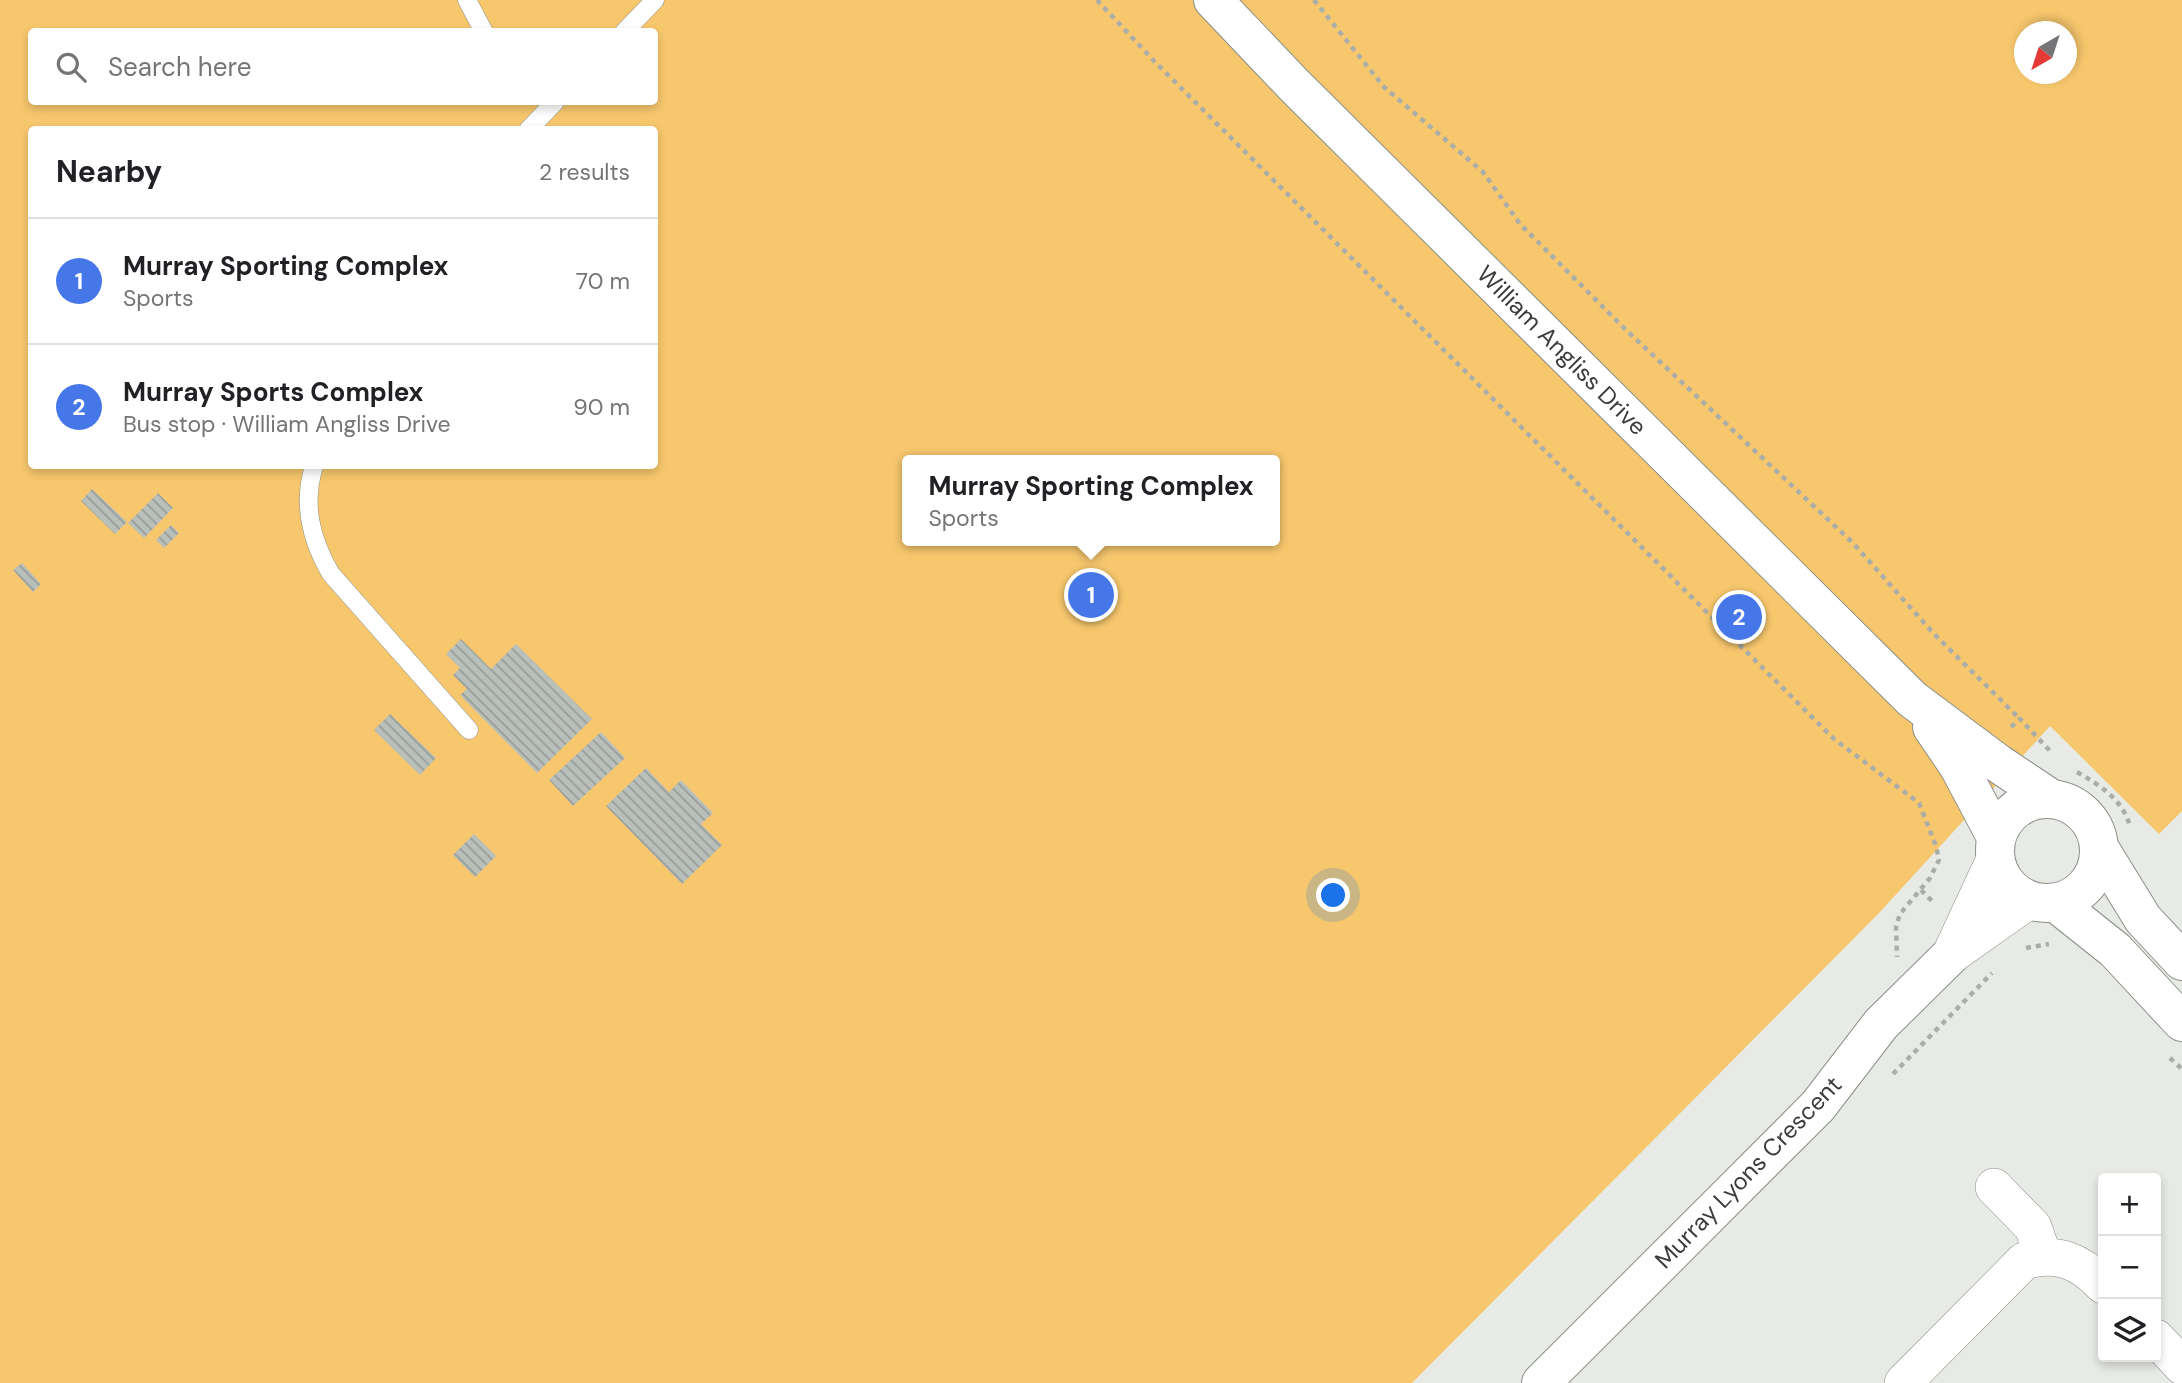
<!DOCTYPE html>
<meta charset="utf-8">
<style>
body{margin:0;font-family:"DM Sans",sans-serif;background:#f6f6f6;color:#202124}
.controls{position:absolute;right:21px;bottom:21px;display:grid;overflow:hidden;border-radius:7px;box-shadow:0 4px 10px #0003}
.controls button{width:63px;height:63px;display:grid;place-items:center;padding:0;border:0;border-bottom:2px solid #e0e0e0;background:#fff;color:#202124;font:35px sans-serif}
.compass{position:absolute;left:2014px;top:21px;width:63px;height:63px;border-radius:50%;background:#fff;box-shadow:0 4px 10px #0003;rotate:219deg}
.you{position:absolute;left:1334px;top:896px;width:24px;height:24px;margin:-18px;border:5px solid #fff;border-radius:50%;background:#1a73e8;box-shadow:0 0 0 10px #1a73e833}
.badge{display:grid;place-items:center;width:46px;height:46px;border-radius:50%;background:#4577e9;color:#fff;font-size:23px;font-weight:700}
.pin{position:absolute;translate:-50% -50%;border:4px solid #fff;box-shadow:0 2px 7px #0006}
.popup{position:absolute;left:902px;top:455px;width:378px;height:91px;box-sizing:border-box;display:grid;place-content:center;border-radius:7px;background:#fff;filter:drop-shadow(0 2px 5px #0005);font-size:23px;white-space:nowrap;color:#757577}
.popup b{font-size:26px;color:#202124}
.popup::after{content:'';position:absolute;left:50%;top:100%;margin-left:-14px;border:14px solid transparent;border-top-color:#fff}
.list{margin:0;padding:0;list-style:none}
h2{display:flex;justify-content:space-between;align-items:center;height:91px;margin:0;padding:0 28px;font-size:30px}
h2 small{font-size:23px;font-weight:400;color:#757577}
.list li{display:grid;grid-template-columns:46px 1fr auto;gap:21px;align-items:center;box-sizing:border-box;height:126px;padding:0 28px;border-top:2px solid #e0e0e0}
.list b{display:block;font-size:26px;white-space:nowrap}
.list p{margin:0;font-size:23px;white-space:nowrap;color:#757577}
.list em{font-size:23px;font-style:normal;color:#757577}
.icon{flex:none;width:38px;height:38px;fill:none;stroke:currentColor;stroke-width:2;stroke-linecap:round;stroke-linejoin:round}
.map{position:relative;flex:none;width:2182px;height:1383px;overflow:hidden}
.search{position:absolute;background:#fff;box-shadow:0 4px 10px #0003;left:28px;top:28px;width:630px;height:77px;display:flex;align-items:center;gap:18px;box-sizing:border-box;padding:0 24px;border-radius:7px;color:#757577;font-size:26px}
.panel{position:absolute;background:#fff;box-shadow:0 4px 10px #0003;left:28px;top:126px;width:630px;height:343px;border-radius:7px}
.map>svg:first-child{display:block}
.garden{fill:#f7c76d;fill-rule:evenodd}
.building{fill:url(#building-back-hatch)}
.lines{fill:none;stroke-linecap:round;stroke-linejoin:round}
.service-casing{stroke:#8b8f89;stroke-width:19}
.minor-casing{stroke:#8b8f89;stroke-width:38}
.tertiary-casing{stroke:#8b8f89;stroke-width:40}
.path{stroke:#abada9;stroke-width:4.5;stroke-dasharray:5 5;stroke-linecap:butt}
.service{stroke:#fff;stroke-width:18}
.minor{stroke:#fff;stroke-width:37}
.tertiary{stroke:#fff;stroke-width:38}
.labels{text-anchor:middle;dominant-baseline:central;stroke-width:6;stroke-linejoin:round;paint-order:stroke}
.street-label{font-size:24px;fill:#3c3d3b;stroke:#fff}
</style>
<div class="map">
<svg width="2182" height="1383" viewBox="0 0 2182 1383">
<defs>
<pattern id="building-back-hatch" width="6" height="6" patternUnits="userSpaceOnUse" patternTransform="scale(1.75)"><rect width="6" height="6" fill="#b9bfbb"/><path d="M-1 5l2 2M0 0l6 6M5-1l2 2" fill="none" stroke="#989c99"/></pattern>
</defs>
<rect width="100%" height="100%" fill="#e7eae5"/>
<path class="garden" d="M0,0h2182v811l-23,23 -109,-108 -170,186 -468,471h-1412zM32,32h622v70h-622zM2024,32h42v42h-42zM32,130h622v336h-622zM907,460h368v81h-368z"/>
<g class="building">
<polygon points="92,489 127,522 115,534 81,501"/>
<polygon points="158,493 173,508 144,538 128,523"/>
<polygon points="171,525 179,533 164,548 156,540"/>
<polygon points="22,563 41,584 33,592 13,570"/>
<polygon points="461,639 491,669 516,644 592,719 537,773 460,695 467,689 453,675 460,668 446,654"/>
<polygon points="390,714 436,758 420,775 374,730"/>
<polygon points="601,732 625,758 573,806 549,780"/>
<polygon points="646,768 669,792 681,780 713,813 701,824 722,845 682,884 606,806"/>
<polygon points="474,834 496,856 475,877 453,855"/>
</g>
<g class="lines">
<defs>
<g id="service">
<polyline points="467,0 484,32"/>
<polyline points="624,32 655,0"/>
<polyline points="528,130 555,102"/>
<path d="M314,466c-12,39 -3,74 17,108l138,156"/>
</g>
<g id="minor">
<polyline points="1950,956 1995,859"/>
<polyline points="1950,956 2029,900"/>
<polyline points="1994,1187 2033,1227 2043,1256"/>
<polyline points="2156,1338 2182,1366"/>
<path d="M1903,1383l121,-122c33,-10 56,0 79,24"/>
</g>
<g id="tertiary">
<polyline points="1213,0 1294,85 1912,699 1999,764 2050,798"/>
<polyline points="1932,727 1959,767 1996,837"/>
<circle cx="2047" cy="851" r="52"/>
<polyline points="2100,849 2143,919 2182,961"/>
<polyline points="2056,903 2115,950 2182,1022"/>
<polyline points="1541,1383 1818,1106 1881,1024 1950,956"/>
</g>
</defs>
<use href="#service" class="service-casing"/>
<use href="#minor" class="minor-casing"/>
<use href="#tertiary" class="tertiary-casing"/>
<g class="path">
<polyline points="1097,0 1155,62 1834,739 1919,803 1936,846 1939,860 1930,878 1900,914 1896,926 1897,957"/>
<polyline points="1314,0 1384,87 1483,172 1520,224 1624,328 1852,542 1934,634 2020,719"/>
<polyline points="2011,727 2020,719 2051,752"/>
<path d="M2077,772c24,14 45,27 53,54"/>
<polyline points="1921,890 1935,904"/>
<polyline points="2026,948 2049,944"/>
<polyline points="2170,1058 2182,1069"/>
<polyline points="1893,1074 1992,973"/>
</g>
<use href="#service" class="service"/>
<use href="#minor" class="minor"/>
<use href="#tertiary" class="tertiary"/>
</g>
<g class="labels">
<g class="street-label">
<text transform="translate(1562 350) rotate(45)">William Angliss Drive</text>
<text transform="translate(1748 1172) rotate(-46)">Murray Lyons Crescent</text>
</g>
</g>
</svg>
<div class="controls">
<button>+</button>
<button>−</button>
<button><svg class="icon" aria-label="layers" viewBox="0 0 24 24"><path d="M12 4l9 5-9 5-9-5zM3 14l9 5 9-5"/></svg></button>
</div>
<svg class="compass" viewBox="-18 -18 36 36"><path d="M0-13l5 13h-10z" fill="#e53935"/><path d="M0 13l5-13h-10z" fill="#757577"/></svg>
<div class="you"></div>
<div class="pin badge" style="left:1091px;top:595px">1</div>
<div class="popup"><b>Murray Sporting Complex</b>Sports</div>
<div class="pin badge" style="left:1739px;top:617px">2</div>
<div class="search"><svg class="icon" aria-label="search" viewBox="0 0 24 24"><circle cx="10" cy="10" r="6"/><path d="M15 15l6 6"/></svg>Search here</div>
<section class="panel">
<h2>Nearby<small>2 results</small></h2>
<ul class="list">
<li><span class="badge">1</span><div><b>Murray Sporting Complex</b><p>Sports</p></div><em>70 m</em></li>
<li><span class="badge">2</span><div><b>Murray Sports Complex</b><p>Bus stop · William Angliss Drive</p></div><em>90 m</em></li>
</ul>
</section>
</div>
